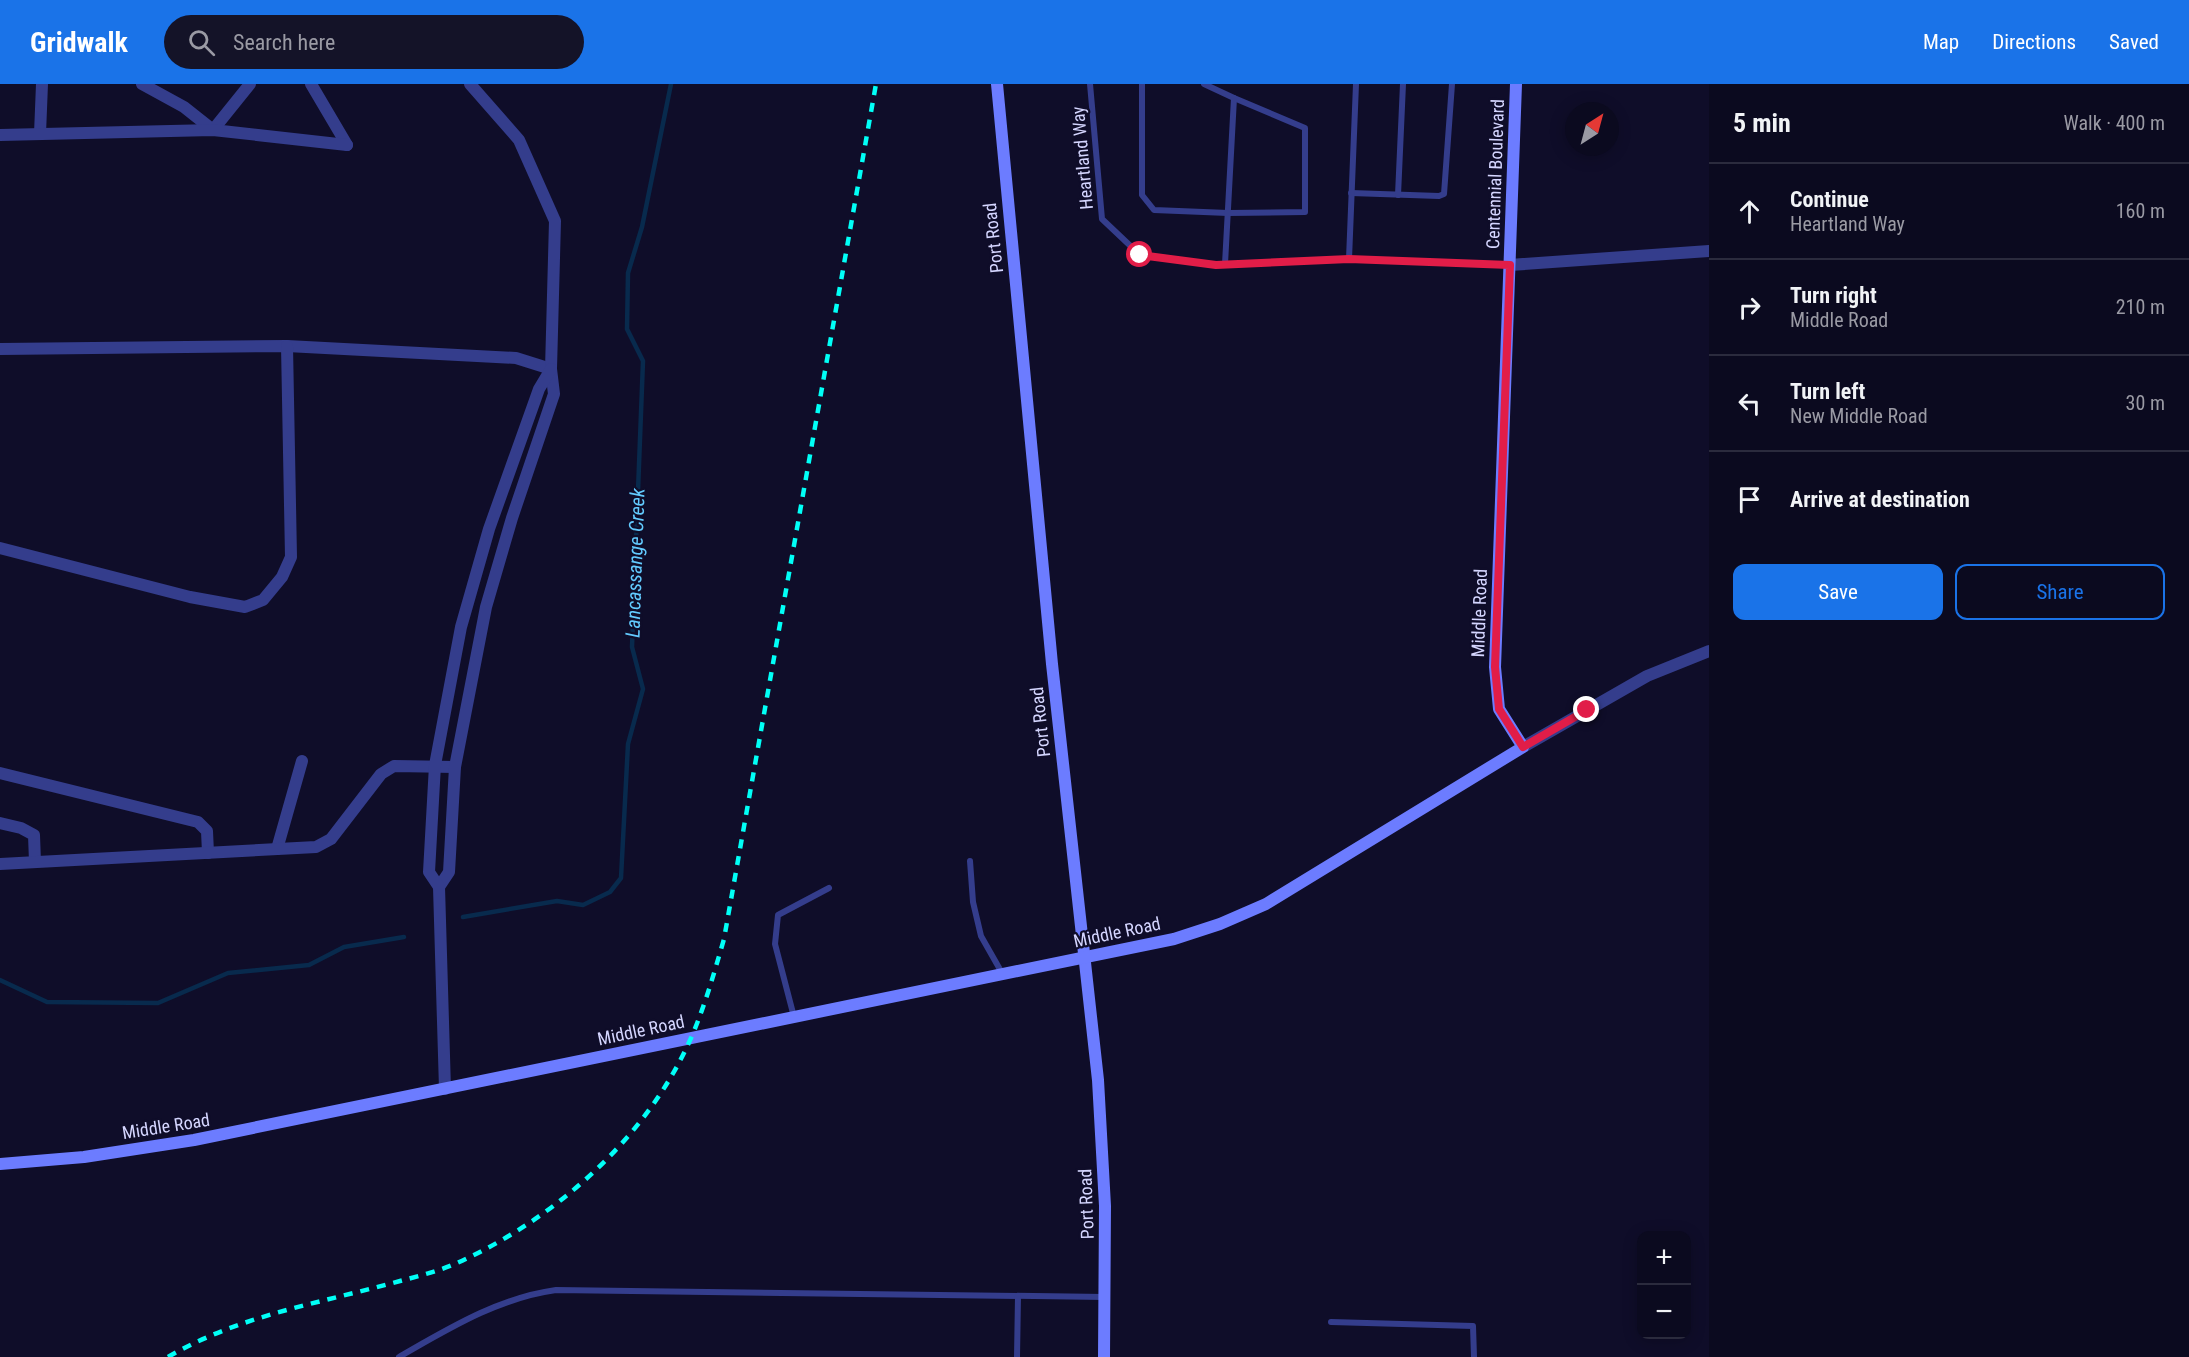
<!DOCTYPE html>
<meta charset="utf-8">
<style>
body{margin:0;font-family:"Roboto Condensed",sans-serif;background:#141328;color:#f1f3f6}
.controls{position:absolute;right:18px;bottom:18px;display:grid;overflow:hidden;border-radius:12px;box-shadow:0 3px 15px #0003}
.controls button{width:54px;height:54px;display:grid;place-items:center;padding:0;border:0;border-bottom:2px solid #2b2b3d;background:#0b0a1f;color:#f1f3f6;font:30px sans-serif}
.compass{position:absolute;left:1565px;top:18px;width:54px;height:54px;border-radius:50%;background:#0b0a1f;box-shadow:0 3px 15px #0003;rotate:36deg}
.stop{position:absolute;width:18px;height:18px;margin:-14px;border:4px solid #e11d48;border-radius:50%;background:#fff}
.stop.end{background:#e11d48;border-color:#fff;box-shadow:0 2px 6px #0008}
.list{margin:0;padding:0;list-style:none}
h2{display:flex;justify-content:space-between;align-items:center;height:78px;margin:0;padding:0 24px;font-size:26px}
h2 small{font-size:20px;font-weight:400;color:#9a9aa4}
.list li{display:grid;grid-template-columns:39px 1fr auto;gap:18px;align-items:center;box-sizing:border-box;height:96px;padding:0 24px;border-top:2px solid #2b2b3d}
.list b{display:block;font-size:22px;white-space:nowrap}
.list p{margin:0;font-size:20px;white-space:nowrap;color:#9a9aa4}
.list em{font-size:20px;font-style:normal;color:#9a9aa4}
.actions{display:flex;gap:12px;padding:18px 24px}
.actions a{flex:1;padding:14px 0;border:2px solid #1a73e8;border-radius:12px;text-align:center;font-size:21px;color:#1a73e8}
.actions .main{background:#1a73e8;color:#fff}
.icon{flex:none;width:33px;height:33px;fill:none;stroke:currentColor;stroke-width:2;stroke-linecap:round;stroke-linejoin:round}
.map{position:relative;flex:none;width:1709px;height:1273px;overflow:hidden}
header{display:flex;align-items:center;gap:36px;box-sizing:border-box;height:84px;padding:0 30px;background:#1a73e8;color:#fff}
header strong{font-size:28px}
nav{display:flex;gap:33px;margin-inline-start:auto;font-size:21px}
.search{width:420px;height:54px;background:#141328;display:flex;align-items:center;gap:15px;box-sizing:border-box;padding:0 21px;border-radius:33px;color:#9a9aa4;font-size:22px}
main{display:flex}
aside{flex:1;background:#0b0a1f}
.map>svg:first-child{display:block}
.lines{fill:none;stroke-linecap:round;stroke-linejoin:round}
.stream{stroke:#082a4d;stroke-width:4.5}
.lane{stroke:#343d8c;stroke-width:6}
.street{stroke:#343d8c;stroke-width:12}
.secondary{stroke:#6c7cff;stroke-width:12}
.rail{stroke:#01fff7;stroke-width:4.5;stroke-dasharray:9 8;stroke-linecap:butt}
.route{stroke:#e11d48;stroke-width:8}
.labels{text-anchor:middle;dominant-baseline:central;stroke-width:4.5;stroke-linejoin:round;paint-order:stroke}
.street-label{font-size:18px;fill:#d5d6ff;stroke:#0f0d29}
.water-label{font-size:20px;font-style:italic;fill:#63cbff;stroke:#0f0d29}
</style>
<header>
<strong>Gridwalk</strong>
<div class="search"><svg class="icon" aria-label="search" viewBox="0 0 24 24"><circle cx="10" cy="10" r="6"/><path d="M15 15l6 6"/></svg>Search here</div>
<nav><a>Map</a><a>Directions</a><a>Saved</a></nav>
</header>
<main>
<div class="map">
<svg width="1709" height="1273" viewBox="0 0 1709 1273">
<rect width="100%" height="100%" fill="#0f0d29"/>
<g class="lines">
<g class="stream">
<polyline points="463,833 557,817 583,821 610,808 621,794 628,660 643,605 632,563 643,277 627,245 628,189 642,143 671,0"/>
<polyline points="0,896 47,918 158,919 228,889 309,881 344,863 404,853"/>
</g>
<g class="lane">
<polyline points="1090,0 1102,135 1140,171 1216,181 1349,175 1510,181"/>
<polyline points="1142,0 1142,111 1154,126 1228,129 1305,128 1305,44 1234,14"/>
<polyline points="1204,0 1234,14 1225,180"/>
<polyline points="1351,109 1439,112 1444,110 1452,0"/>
<polyline points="1398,111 1403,0"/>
<polyline points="1349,175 1356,0"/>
<polyline points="970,777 973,818 981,852 1002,889"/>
<polyline points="794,933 775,860 778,831 829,804"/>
<polyline points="1331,1238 1473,1242 1474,1273"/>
<path d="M399,1273c49,-28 99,-59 157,-67l549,7"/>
<polyline points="1017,1273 1018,1212"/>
</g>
<g class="street">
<polyline points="142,0 184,23 213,46 250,0"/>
<polyline points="311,0 347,61"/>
<polyline points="40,50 42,0"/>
<polyline points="0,51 213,46 347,61"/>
<polyline points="1510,181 1709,167"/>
<polyline points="0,265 287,262 516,274 551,285"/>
<polyline points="0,464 190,513 245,523 263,516 282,493 291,473 287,262"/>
<polyline points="1523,663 1647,592 1709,567"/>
<polyline points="0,689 198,738 207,747 208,769"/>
<polyline points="0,739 21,744 34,751 35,778"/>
<polyline points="277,765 302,677"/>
<polyline points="0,780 316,763 331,755 381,690 394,682 455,683"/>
<polyline points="439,803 449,788 455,683 486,523 512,434 554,310 551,285 555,137 519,56 470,0"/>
<polyline points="445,1005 439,803 429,788 435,681 461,543 489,445 539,305 551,285"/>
</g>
<g class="secondary">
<polyline points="997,0 1052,580 1098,996 1105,1122 1104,1273"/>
<polyline points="0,1080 84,1073 194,1056 1174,855 1220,840 1266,820 1523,663 1499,625 1495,583 1516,0"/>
</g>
<path class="rail" d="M168,1273c72,-42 153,-54 232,-76 19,-5 39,-10 57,-18 98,-44 190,-125 234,-225 14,-32 23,-65 33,-99l152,-855"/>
</g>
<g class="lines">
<polyline class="route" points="1140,171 1216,181 1349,175 1510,181 1495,583 1499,625 1523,663 1587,626"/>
</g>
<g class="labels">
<g class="street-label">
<text transform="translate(1082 74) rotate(-95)">Heartland Way</text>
<text transform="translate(1495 90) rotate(-88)">Centennial Boulevard</text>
<text transform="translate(993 154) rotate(-96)">Port Road</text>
<text transform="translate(1479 529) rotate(-88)">Middle Road</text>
<text transform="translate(1040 638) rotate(-96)">Port Road</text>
<text transform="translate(1117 848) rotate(-12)">Middle Road</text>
<text transform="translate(641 946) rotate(-12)">Middle Road</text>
<text transform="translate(166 1042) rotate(-9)">Middle Road</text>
<text transform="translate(1086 1120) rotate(-92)">Port Road</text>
</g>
<g class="water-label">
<text transform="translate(635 479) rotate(-88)">Lancassange Creek</text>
</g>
</g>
</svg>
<div class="controls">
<button>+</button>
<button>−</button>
</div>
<svg class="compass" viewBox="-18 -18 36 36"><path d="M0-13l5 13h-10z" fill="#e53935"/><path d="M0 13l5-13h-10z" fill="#9a9aa4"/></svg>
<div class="stop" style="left:1140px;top:171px"></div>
<div class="stop end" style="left:1587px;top:626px"></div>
</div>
<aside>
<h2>5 min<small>Walk · 400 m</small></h2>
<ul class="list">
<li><svg class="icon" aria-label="ahead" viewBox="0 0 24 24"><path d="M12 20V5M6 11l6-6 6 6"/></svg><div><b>Continue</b><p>Heartland Way</p></div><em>160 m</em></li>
<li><svg class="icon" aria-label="right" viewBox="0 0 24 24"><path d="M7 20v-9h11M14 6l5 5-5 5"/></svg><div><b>Turn right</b><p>Middle Road</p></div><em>210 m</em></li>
<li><svg class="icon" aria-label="left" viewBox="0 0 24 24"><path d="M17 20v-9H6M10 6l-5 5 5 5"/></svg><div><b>Turn left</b><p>New Middle Road</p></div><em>30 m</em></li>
<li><svg class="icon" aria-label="arrive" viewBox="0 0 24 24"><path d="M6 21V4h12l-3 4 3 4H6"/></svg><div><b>Arrive at destination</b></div></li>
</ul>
<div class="actions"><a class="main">Save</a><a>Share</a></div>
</aside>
</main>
